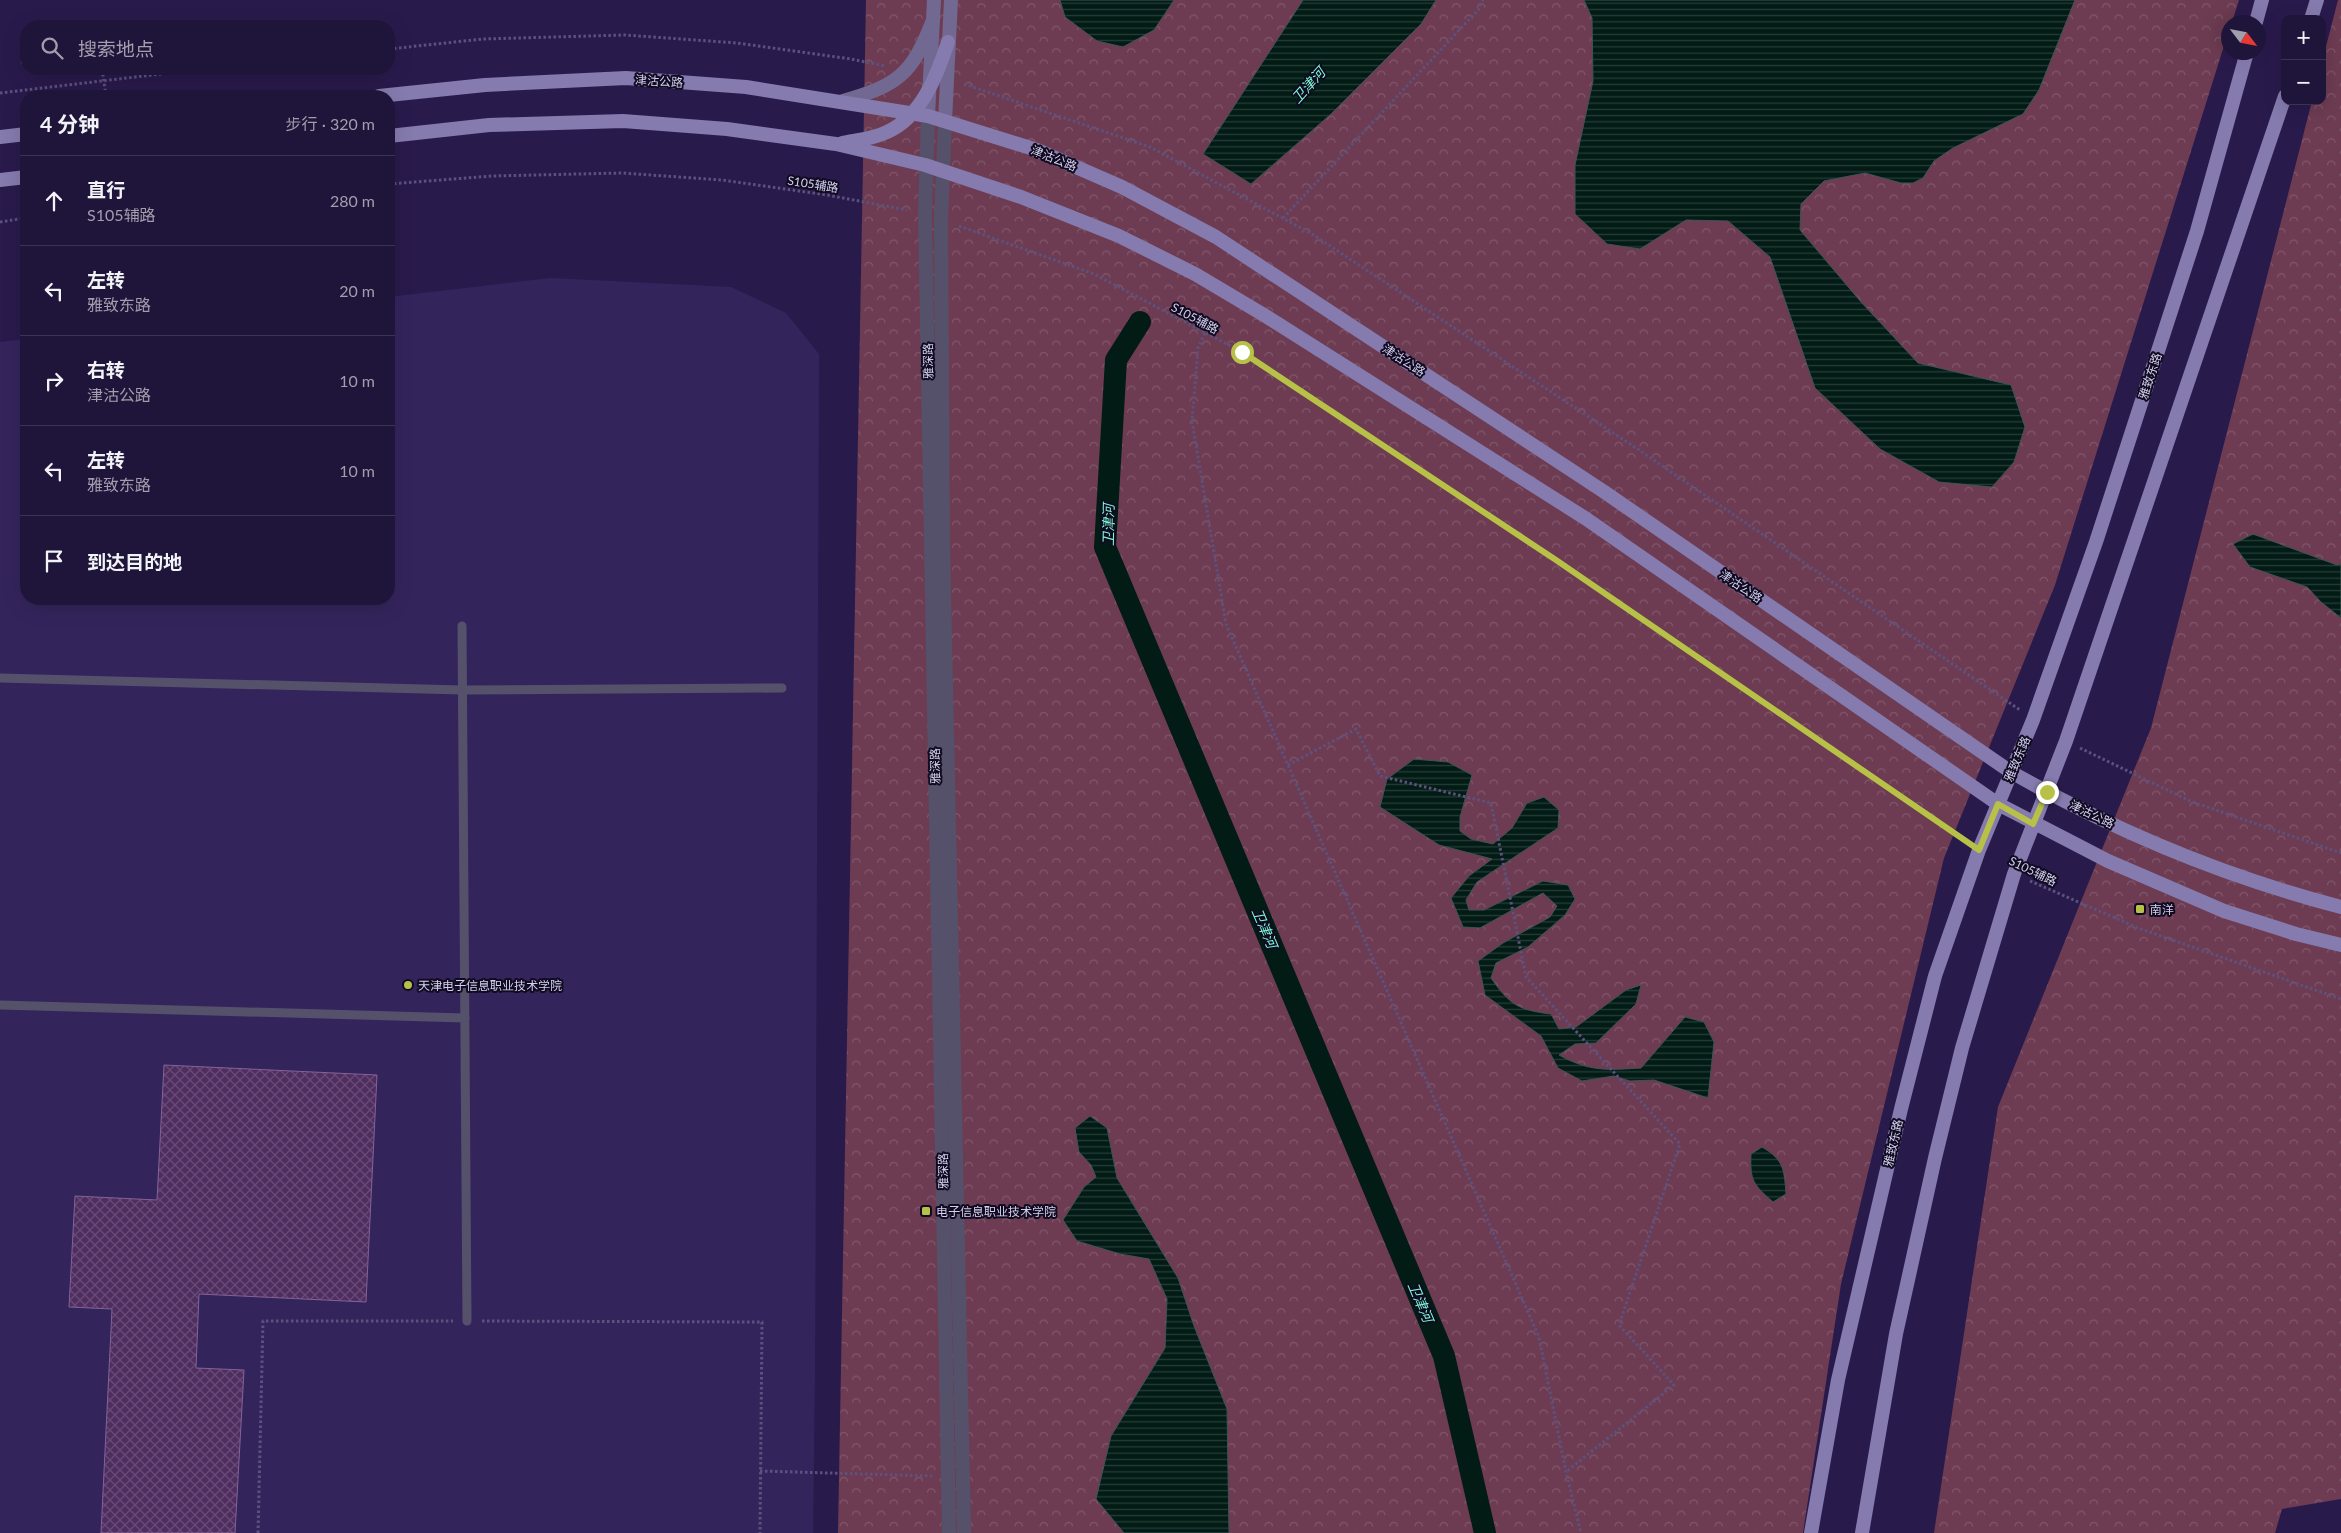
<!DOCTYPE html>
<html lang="zh">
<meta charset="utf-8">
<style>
body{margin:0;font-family:Lato,"Noto Sans SC",sans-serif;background:#271d41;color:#f1f3f6}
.controls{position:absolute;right:15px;top:15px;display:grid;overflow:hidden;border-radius:10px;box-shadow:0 5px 20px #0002}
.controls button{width:45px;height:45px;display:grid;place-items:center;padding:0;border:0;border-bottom:1px solid #3c3353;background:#1f1439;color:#f1f3f6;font:25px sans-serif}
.compass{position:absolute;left:2221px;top:15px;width:45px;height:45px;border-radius:50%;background:#1f1439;box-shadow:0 5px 20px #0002;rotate:122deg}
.stop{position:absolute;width:15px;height:15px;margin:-11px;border:4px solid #b8c147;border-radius:50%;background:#fff}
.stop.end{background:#b8c147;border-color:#fff;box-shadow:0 1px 5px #0008}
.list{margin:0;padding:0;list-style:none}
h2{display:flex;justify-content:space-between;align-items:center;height:65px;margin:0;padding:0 20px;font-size:21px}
h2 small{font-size:16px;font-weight:400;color:#a19eae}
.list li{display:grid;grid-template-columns:32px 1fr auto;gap:15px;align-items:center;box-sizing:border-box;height:90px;padding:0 20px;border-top:1px solid #3c3353}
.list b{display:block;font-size:19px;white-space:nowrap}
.list p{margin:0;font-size:16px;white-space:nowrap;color:#a19eae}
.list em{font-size:16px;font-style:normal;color:#a19eae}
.icon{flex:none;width:28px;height:28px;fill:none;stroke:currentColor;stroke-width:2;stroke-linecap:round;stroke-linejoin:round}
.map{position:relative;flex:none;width:2341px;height:1533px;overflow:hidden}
.search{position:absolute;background:#1f1439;box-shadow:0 5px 20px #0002;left:20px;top:20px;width:375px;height:55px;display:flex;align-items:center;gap:12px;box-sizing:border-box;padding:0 18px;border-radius:20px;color:#a19eae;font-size:19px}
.panel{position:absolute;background:#1f1439;box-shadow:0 5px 20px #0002;left:20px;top:90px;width:375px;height:515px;border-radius:20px}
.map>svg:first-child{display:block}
.built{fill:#34245c}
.forest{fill:url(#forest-crowns)}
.water{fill:url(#water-rules);stroke:#415257}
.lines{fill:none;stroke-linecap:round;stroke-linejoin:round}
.canal{stroke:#021c15;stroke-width:22}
.building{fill:url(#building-cross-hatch);stroke:#846297}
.path{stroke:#5d517e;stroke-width:3;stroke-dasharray:2.5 2.5;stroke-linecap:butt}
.service{stroke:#56516a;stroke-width:9}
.tertiary{stroke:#56516a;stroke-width:14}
.secondary{stroke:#716991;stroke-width:14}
.primary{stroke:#857bae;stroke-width:14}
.route{stroke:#b8c147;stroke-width:6}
.poi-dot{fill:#b8c147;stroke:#100b20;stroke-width:2}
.labels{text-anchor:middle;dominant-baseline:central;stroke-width:4;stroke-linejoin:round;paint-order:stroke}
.street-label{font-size:12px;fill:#d5d0f0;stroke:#100b20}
.poi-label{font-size:12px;fill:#d5d0f0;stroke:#100b20;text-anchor:start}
.water-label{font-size:14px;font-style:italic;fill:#7ef8d6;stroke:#100b20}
</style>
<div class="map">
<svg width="2341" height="1533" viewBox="0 0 2341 1533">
<defs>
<pattern id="forest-crowns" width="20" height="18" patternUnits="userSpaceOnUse" patternTransform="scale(1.25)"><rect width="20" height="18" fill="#6d3c52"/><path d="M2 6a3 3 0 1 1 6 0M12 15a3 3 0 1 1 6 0" fill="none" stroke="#81576b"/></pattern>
<pattern id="water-rules" width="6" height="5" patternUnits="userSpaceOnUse" patternTransform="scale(1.25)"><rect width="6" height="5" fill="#021c15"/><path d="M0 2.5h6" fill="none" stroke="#263c37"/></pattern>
<pattern id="building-cross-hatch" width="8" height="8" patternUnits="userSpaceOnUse" patternTransform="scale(1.25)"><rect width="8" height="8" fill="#4f2e5f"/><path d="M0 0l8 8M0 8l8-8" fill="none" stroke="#674b76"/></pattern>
</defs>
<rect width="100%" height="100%" fill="#291a4c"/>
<polygon class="built" points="550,278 731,287 786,313 819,354 815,1372 813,1533 0,1533 0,342 26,339 26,599 389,599 389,297"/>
<g class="forest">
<polygon points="866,0 2239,0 2232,22 2228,22 2228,33 2055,585 1944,858 1841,1284 1803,1533 838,1533"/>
<polygon points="2338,0 2341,0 2341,1499 2282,1509 2275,1533 1934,1533 1998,1107 2151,728 2312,101 2322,101 2322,62"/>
</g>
<g class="water">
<polygon points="1060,0 1174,0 1154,30 1123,47 1097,41 1065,17"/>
<polygon points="1303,0 1436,0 1421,24 1331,114 1251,184 1203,154"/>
<polygon points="1584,0 2075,0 2039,90 2023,114 1953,148 1934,161 1923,178 1913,183 1901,183 1865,173 1824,181 1801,204 1800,230 1861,302 1918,363 2011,385 2025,427 2014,462 1992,487 1939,482 1880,449 1815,388 1770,257 1728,221 1686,220 1640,249 1607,244 1575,214 1575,165 1593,81 1592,18"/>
<polygon points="2253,534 2337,565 2341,564 2341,618 2321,602 2307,587 2250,567 2233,544"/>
<path d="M1414,759l34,3 24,13 -12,42v14l11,8 22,5 19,-16 15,-25 17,-6 15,13 -1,18 -81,54 -11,18 3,10h15l59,-29 25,4 7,14 -10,16 -37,32 -32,16 -5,15c19,27 27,32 60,36l8,15 17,-2 50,-37 15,-5 -5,19 -40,39 -21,1 -16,11c31,17 48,15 82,13l44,-51 19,5 10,20 -6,56 -54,-18 -24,1 -16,-5 -32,5 -24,-13 -17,-32 -56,-41 -7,-34 25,-18 47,-26 7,-11 -14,-13 -63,35 -17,-1 -12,-29 18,-22 23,-17 -53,-14 -59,-38 7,-28z"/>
<polygon points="1090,1116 1107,1128 1117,1178 1178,1278 1194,1326 1227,1409 1229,1533 1124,1533 1096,1499 1111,1436 1165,1348 1167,1299 1149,1259 1120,1254 1077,1241 1063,1220 1084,1187 1096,1177 1091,1165 1079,1152 1075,1128"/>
<path d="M1762,1147c22,13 22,22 24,47l-13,8c-20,-18 -23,-21 -22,-48z"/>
</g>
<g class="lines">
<polyline class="canal" points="1140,322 1116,360 1105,547 1444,1356 1485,1533"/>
</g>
<polygon class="building" points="164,1065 377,1075 366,1302 199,1294 196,1368 244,1370 235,1533 101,1533 112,1309 69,1307 75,1196 157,1200"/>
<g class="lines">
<g class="path">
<polyline points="389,49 483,39 625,35 737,43 851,59 885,66"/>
<polyline points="21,62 26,61"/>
<polyline points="102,69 106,96"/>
<polyline points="964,84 1150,147 1312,234 1633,446 2020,710"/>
<polyline points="0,93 203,69"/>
<polyline points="389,184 492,176 622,173 722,180 827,195 907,210"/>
<polyline points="1283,218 1479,9 1483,0"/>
<polyline points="0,222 26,218"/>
<polyline points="959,226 1094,274 1242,352 1556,560 1965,841"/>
<polyline points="1205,333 1198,348 1192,421 1226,624 1539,1337 1566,1472 1581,1533"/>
<polyline points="2080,748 2190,801 2341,853"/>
<polyline points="1288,765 1356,729 1380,776 1491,803 1526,977 1680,1144 1619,1325 1674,1385 1566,1472"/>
<polyline points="2030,881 2138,928 2341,999"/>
<polyline points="482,1321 762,1322 760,1533"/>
<polyline points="760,1471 932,1476"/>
<polyline points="258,1533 263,1321 453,1321"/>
</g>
<g class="service">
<polyline points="462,626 467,1321"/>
<polyline points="0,678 462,690 782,688"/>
<polyline points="0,1005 465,1018"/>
</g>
<g class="tertiary">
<polyline points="928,116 925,214 949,1533"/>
<polyline points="945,121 941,220 943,544 964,1533"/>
</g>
<g class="secondary">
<path d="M843,101c56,-16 69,-27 90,-81"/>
<polyline points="928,116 934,0"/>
<polyline points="945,121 951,0"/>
</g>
<g class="primary">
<polyline points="2311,19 2317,0"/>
<polyline points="2256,22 2262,0"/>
<path d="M379,96l106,-11 141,-7 120,9 182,29 109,34 85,37 94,50 387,254 408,281c104,59 215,105 330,135"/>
<polyline points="389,136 489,125 623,121 727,129 836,144 925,165 1021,197 1119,236 1195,274 1264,315 1585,518 1998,804 2108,861 2224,911 2296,934 2341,945"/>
<polyline points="0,137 26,134"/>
<path d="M842,143c15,-3 31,-4 45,-11 34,-15 50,-56 61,-90"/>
<polyline points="0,180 26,177"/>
<polyline points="1811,1533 1838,1380 1901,1109 1935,976 1979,850 2033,720 2096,542 2197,231 2247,52"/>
<polyline points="1862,1533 1896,1334 1935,1158 1962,1048 2014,874 2066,741 2285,96"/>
</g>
</g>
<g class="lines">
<polyline class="route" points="1242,352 1556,560 1979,850 1998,804 2033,824 2047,792"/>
</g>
<g class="poi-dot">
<rect x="2135" y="904" width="10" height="10" rx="2.5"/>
<circle cx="408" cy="985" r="5"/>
<rect x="921" y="1206" width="10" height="10" rx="2.5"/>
</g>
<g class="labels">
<g class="street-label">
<text transform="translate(659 81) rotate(4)">津沽公路</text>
<text transform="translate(1054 158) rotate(22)">津沽公路</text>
<text transform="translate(813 184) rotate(9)">S105辅路</text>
<text transform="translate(1195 318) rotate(28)">S105辅路</text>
<text transform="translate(1404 360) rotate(33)">津沽公路</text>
<text transform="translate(928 361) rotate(-91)">雅深路</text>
<text transform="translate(2150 376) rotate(-72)">雅致东路</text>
<text transform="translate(1741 586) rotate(34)">津沽公路</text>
<text transform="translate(2017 759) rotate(-67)">雅致东路</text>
<text transform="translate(935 766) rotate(-91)">雅深路</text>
<text transform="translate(2092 814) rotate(26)">津沽公路</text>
<text transform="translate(2033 871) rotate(26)">S105辅路</text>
<text transform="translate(1893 1143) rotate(-77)">雅致东路</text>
<text transform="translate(943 1171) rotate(-91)">雅深路</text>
</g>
<g class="poi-label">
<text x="2150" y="909">南洋</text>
<text x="418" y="985">天津电子信息职业技术学院</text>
<text x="936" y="1211">电子信息职业技术学院</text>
</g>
<g class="water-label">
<text transform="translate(1308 85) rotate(-48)">卫津河</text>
<text transform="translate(1108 525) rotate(-89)">卫津河</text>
<text transform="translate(1265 928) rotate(67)">卫津河</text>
<text transform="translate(1421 1302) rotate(67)">卫津河</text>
</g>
</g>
</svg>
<div class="controls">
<button>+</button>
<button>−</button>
</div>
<svg class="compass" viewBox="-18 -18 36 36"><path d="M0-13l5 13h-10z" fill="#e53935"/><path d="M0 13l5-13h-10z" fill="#a19eae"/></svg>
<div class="stop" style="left:1242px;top:352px"></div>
<div class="stop end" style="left:2047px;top:792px"></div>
<div class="search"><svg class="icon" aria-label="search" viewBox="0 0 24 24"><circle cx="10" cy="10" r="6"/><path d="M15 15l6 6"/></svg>搜索地点</div>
<section class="panel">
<h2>4 分钟<small>步行 · 320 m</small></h2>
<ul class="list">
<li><svg class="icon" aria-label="ahead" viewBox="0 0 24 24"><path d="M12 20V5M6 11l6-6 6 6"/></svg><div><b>直行</b><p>S105辅路</p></div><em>280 m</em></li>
<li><svg class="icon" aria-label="left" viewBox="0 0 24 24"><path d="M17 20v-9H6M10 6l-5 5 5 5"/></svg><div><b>左转</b><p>雅致东路</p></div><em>20 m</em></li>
<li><svg class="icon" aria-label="right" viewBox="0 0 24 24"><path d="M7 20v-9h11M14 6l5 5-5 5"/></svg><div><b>右转</b><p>津沽公路</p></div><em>10 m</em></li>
<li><svg class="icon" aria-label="left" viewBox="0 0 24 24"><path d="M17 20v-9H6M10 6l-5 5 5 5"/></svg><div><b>左转</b><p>雅致东路</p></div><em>10 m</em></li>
<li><svg class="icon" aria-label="arrive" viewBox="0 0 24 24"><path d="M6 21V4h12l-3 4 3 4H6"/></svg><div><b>到达目的地</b></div></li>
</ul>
</section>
</div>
